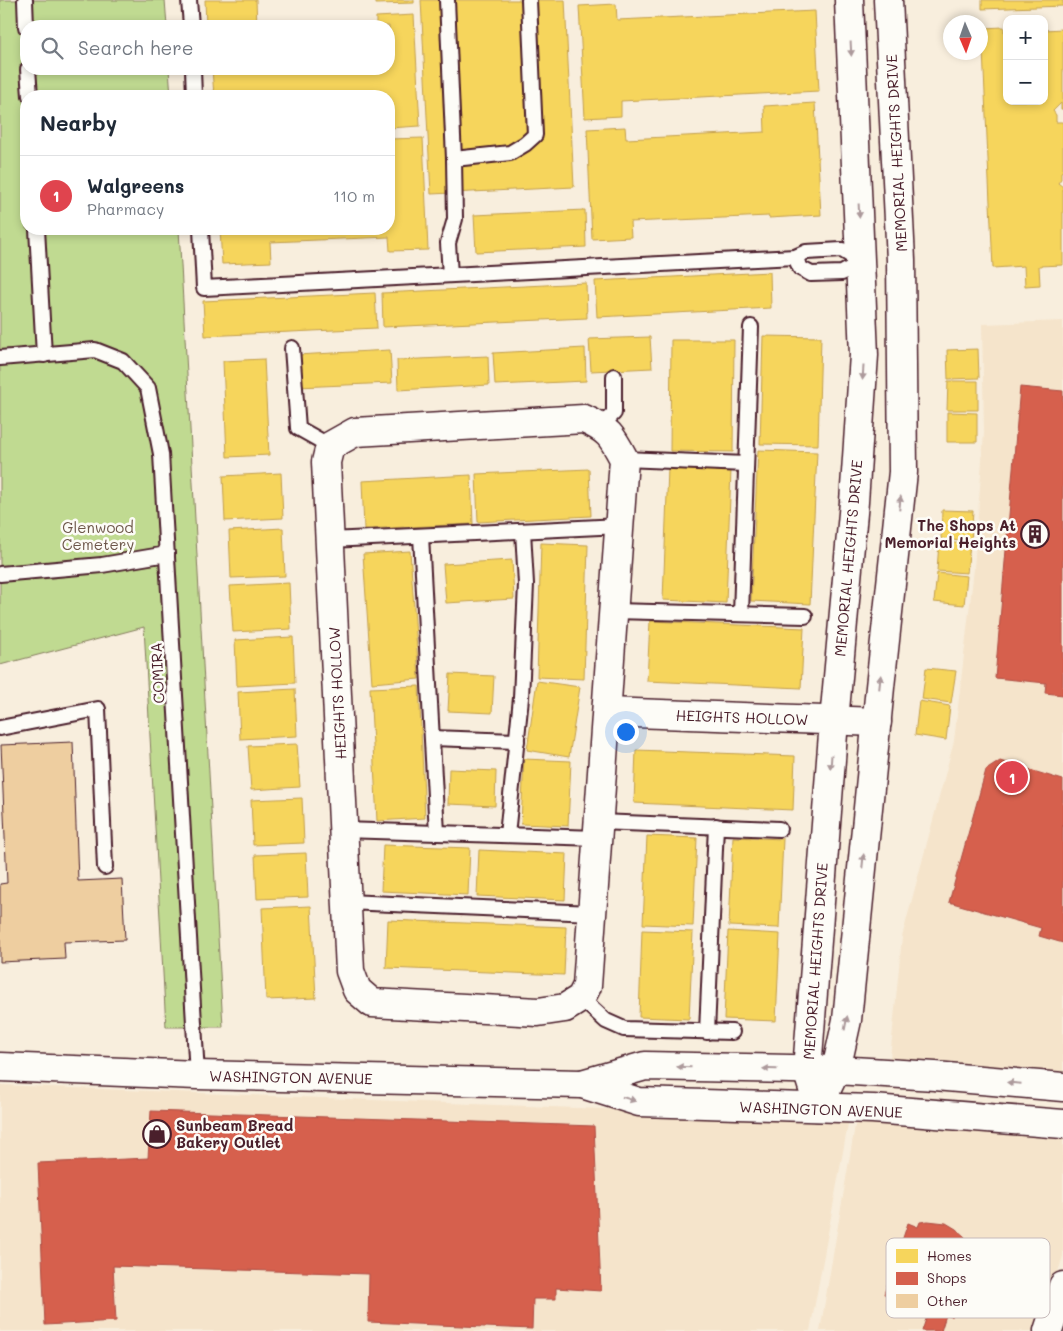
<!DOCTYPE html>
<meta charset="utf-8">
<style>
body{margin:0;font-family:Mali,sans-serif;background:#f6f6f7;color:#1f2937}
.controls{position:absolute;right:15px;top:15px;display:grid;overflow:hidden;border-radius:10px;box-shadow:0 2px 8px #0003}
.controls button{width:45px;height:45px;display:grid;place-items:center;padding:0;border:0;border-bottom:1px solid #e0e1e3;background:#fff;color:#1f2937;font:25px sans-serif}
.compass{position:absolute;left:943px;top:15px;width:45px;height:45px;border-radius:50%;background:#fff;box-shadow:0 2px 8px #0003;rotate:178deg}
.you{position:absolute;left:625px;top:731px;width:18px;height:18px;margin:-12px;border:4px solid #fff;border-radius:50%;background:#1a73e8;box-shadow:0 0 0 8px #1a73e833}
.badge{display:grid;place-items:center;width:32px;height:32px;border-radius:50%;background:#2563eb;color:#fff;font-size:16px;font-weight:700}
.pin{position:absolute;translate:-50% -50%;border:2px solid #fff;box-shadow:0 1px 5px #0006}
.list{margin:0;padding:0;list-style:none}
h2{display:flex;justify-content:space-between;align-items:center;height:65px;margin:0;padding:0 20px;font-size:21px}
h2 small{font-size:16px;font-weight:400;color:#747a83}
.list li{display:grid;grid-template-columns:32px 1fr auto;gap:15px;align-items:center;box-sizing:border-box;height:80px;padding:0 20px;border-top:1px solid #e0e1e3}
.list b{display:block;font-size:19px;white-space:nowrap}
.list p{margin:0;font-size:16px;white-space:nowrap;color:#747a83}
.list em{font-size:16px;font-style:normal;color:#747a83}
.icon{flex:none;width:28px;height:28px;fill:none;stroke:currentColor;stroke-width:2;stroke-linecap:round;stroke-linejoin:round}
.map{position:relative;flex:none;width:1063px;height:1331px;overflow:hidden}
.search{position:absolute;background:#fff;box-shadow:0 2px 8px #0003;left:20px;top:20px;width:375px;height:55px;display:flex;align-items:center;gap:12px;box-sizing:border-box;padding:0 18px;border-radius:20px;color:#747a83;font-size:19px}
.panel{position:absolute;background:#fff;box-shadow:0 2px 8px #0003;left:20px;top:90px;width:375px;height:145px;border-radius:20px}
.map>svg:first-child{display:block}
.built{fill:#f5e4cb}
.green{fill:#c0da91;stroke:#857c5e}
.homes{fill:#f6d55c;stroke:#c29e4d}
.shops{fill:#d6604d;stroke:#ac4c43}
.building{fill:#eecea0;stroke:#4a1f2b}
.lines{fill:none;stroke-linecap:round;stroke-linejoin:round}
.lane-casing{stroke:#4a1f2b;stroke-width:18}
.street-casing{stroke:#4a1f2b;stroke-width:31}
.secondary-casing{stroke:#4a1f2b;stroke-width:31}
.lane{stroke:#fdfcf7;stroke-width:14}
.street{stroke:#fdfcf7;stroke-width:28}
.secondary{stroke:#fdfcf7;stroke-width:28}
.oneway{fill:#ac999b}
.labels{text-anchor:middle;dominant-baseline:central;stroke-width:5;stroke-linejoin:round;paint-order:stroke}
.street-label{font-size:15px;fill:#4a1f2b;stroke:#fdfcf7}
.poi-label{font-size:15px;font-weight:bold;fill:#4a1f2b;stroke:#fdfcf7;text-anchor:end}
.park-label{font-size:15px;fill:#6d574a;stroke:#fdfcf7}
.key{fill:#fdfcf7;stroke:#c7baba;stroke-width:1}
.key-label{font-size:14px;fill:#4a1f2b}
</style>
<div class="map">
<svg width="1063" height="1331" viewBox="0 0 1063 1331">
<rect width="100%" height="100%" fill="#f8eedd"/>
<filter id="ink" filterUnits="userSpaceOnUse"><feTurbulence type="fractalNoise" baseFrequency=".02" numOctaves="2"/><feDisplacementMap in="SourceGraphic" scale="10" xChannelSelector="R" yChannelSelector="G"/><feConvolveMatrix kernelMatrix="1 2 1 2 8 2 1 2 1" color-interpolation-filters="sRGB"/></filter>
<g filter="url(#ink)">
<g class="built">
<polygon points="1063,321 1063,1073 890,1059 902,937 954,741 974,569 984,433 982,324"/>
<polygon points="0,1085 849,1119 810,1331 0,1331"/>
<polygon points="856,1120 1063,1137 1063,1256 1039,1331 820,1331"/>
</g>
<polygon class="green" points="0,0 165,0 167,26 26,26 26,69 169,69 171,96 26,96 26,229 179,229 223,1027 166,1027 144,627 0,665"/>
<g class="homes">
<polygon points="205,0 256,0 257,26 206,26"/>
<polygon points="376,0 414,0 414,3 376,4"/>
<polygon points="421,0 565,0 574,187 431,194"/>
<polygon points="982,0 1063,0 1063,6 982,9"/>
<polygon points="616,4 617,20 815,11 819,91 621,101 621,116 585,118 579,6"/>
<polygon points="414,15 420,126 389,128 389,96 214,96 212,69 389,69 389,26 376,26 376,17"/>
<polygon points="1004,27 1004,32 1007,31 1007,101 1044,101 1044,30 1063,29 1063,109 1061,109 1061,103 1053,111 1056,115 1056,122 1063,122 1063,171 1061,172 1061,179 1058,183 1063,187 1063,265 1039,266 1040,285 1025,286 1024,266 993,268 982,28"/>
<polygon points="815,103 821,215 769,218 769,216 630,222 631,237 592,239 587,129 625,127 626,139 765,132 764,106"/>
<polygon points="423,138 428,250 390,251 389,237 270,242 271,262 222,264 220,229 389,229 389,139"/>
<polygon points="585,210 586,247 476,252 474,215"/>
<polygon points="770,272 771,308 597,317 595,281"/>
<polygon points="586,283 587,318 383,327 382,293"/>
<polygon points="375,293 377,328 205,336 203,301"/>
<polygon points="763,336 821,337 818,445 760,444"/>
<polygon points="650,337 652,368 591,371 589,339"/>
<polygon points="671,340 734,340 733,452 670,451"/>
<polygon points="585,348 586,381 495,385 493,353"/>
<polygon points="978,349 979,378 948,379 947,350"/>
<polygon points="390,350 392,383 298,387 296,355"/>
<polygon points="488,356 489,385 398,390 397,360"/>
<polygon points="264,359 269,455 227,457 223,361"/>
<polygon points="948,381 978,381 978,410 947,410"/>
<polygon points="947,412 977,413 977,442 947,442"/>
<polygon points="758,450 817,452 810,604 751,601"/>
<polygon points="668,468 731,470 726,603 663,600"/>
<polygon points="589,469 591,516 478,522 476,474"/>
<polygon points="281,473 283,518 225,521 223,476"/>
<polygon points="471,475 473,524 364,529 362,481"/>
<polygon points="942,510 973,511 971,542 941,539"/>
<polygon points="283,528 285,576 231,578 229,531"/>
<polygon points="939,542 970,544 967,573 937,571"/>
<polygon points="541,543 588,545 584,679 537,677"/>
<polygon points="410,551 419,679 372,683 363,554"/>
<polygon points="512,560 514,599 446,603 443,564"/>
<polygon points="937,573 967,576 964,605 934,602"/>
<polygon points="289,583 291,629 233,632 230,586"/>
<polygon points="650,621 804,628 801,688 647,681"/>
<polygon points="293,637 295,683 237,686 235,640"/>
<polygon points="926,668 956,671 951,703 922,699"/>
<polygon points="450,674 494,676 492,713 448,711"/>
<polygon points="537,681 580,687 569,757 527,750"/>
<polygon points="419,686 425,818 377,821 370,688"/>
<polygon points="295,689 297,736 240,739 238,692"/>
<polygon points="919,701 950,706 946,740 915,735"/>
<polygon points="297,744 300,787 251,790 248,746"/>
<polygon points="636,750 795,756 793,810 634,803"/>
<polygon points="524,759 571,761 568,826 521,824"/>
<polygon points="449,769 496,771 495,806 448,804"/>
<polygon points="302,798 304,843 253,845 251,800"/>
<polygon points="647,836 697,838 693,926 643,924"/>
<polygon points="733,837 783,839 779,928 729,926"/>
<polygon points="383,845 470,848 468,895 381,891"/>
<polygon points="479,850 567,854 565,900 477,896"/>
<polygon points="306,853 308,897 257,899 255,855"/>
<polygon points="311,906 316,998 266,1000 262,908"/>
<polygon points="388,920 566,927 564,975 386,968"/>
<polygon points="642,930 693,932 689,1019 639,1017"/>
<polygon points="728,931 780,934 776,1021 724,1019"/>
</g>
<g class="shops">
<polygon points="1020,387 1063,391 1063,695 1045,693 1046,683 995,678"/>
<polygon points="1000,761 1063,780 1063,943 1039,936 1041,928 949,902 986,770"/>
<polygon points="151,1111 594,1126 601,1291 556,1288 556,1299 533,1299 532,1329 368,1322 369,1274 113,1266 116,1321 45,1325 38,1163 148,1158"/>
<polygon points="928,1221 946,1223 956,1229 965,1237 963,1242 975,1246 952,1317 884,1294 908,1223 918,1227 920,1222"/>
<polygon points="929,1310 946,1315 941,1331 922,1331"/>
</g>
<polygon class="building" points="73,742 78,881 122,879 125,940 64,942 65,959 0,962 0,884 7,883 1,745"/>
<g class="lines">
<defs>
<g id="lane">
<polyline points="25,0 26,27"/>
<polyline points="189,0 191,26"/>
<polyline points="447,0 454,159 455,219 448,243 450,275"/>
<polyline points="28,69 30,96"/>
<polyline points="193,69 194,96"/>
<polyline points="454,159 510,153 525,144 535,135 529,0"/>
<polyline points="37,229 44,355"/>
<polyline points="201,229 204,288 795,257"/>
<polygon points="842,250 861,262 842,273 811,274 800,268 795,257 806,252"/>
<polyline points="292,348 298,428 330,446"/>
<polyline points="0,358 95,350 123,361 148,388 161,454 197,1075"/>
<polyline points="601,426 614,413 614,376"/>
<polyline points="624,459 746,464"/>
<polyline points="421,536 437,833"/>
<polyline points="330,540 620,526"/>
<polyline points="0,574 102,565 167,554"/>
<polyline points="614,611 805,616"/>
<polyline points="741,614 751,327"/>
<polyline points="0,728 98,709 105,867"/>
<polyline points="432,738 517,741"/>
<polyline points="599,822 779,829"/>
<polyline points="343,830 598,838"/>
<polyline points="507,835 521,698 526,584 523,531"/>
<polyline points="347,902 592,913"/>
<polyline points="581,998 606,1021 624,1029 732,1032"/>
<polyline points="707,1032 716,826"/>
</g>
<g id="street">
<path d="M584,419c25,11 28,17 40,40l-37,527 -6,12 -16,10 -27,4 -166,-9 -15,-13 -7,-19 -24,-509 4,-16 25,-14z"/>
<polyline points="607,712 877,722"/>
<polyline points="814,1092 807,1070 834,721 854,502 864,355 849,0"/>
<polyline points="818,1107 836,1070 847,1020 880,687 903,472 901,260 888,0"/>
</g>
<g id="secondary">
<polyline points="0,1067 197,1075 582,1084 639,1102 873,1109 1063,1124"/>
<polyline points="582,1084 645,1066 836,1070 935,1076 1063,1087"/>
<polyline points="1048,1331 1063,1286"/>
</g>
</defs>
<use href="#lane" class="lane-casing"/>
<use href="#street" class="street-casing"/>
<use href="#secondary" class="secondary-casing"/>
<use href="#lane" class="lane"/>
<use href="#street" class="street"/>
<use href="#secondary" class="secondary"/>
</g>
<defs><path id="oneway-solid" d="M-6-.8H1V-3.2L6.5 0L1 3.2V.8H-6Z" transform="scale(1.25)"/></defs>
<g class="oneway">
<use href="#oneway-solid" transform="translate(851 49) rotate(87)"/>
<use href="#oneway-solid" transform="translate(859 211) rotate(87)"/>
<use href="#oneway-solid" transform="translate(863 373) rotate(94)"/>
<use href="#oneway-solid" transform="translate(900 503) rotate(-84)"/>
<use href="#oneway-solid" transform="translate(880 682) rotate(-84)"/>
<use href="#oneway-solid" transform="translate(831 762) rotate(94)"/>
<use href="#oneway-solid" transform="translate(863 861) rotate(-84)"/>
<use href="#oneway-solid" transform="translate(846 1023) rotate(-79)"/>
<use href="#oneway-solid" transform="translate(684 1067) rotate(-178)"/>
<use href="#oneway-solid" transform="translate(770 1069) rotate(-178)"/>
<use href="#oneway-solid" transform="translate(1014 1083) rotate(-175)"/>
<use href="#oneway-solid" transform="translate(629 1099) rotate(18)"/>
</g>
</g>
<defs>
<symbol id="building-ring" viewBox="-11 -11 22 22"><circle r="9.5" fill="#fdfcf7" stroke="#4a1f2b" stroke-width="1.5"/><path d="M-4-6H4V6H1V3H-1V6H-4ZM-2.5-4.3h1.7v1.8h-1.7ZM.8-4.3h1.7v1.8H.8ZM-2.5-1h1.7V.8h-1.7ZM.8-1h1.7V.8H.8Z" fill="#4a1f2b"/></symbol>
<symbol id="shop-ring" viewBox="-11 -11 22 22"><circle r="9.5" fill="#fdfcf7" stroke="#4a1f2b" stroke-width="1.5"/><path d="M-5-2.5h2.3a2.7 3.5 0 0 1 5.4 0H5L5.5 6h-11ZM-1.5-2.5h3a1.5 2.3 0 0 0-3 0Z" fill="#4a1f2b"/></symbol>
</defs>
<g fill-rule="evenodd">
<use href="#building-ring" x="1019" y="518" width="32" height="32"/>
<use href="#shop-ring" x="141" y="1118" width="32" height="32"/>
</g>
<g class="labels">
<g class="street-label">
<text transform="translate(896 153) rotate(-93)">MEMORIAL HEIGHTS DRIVE</text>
<text transform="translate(848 558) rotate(-85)">MEMORIAL HEIGHTS DRIVE</text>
<text transform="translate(157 673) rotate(-93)">COMIRA</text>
<text transform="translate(337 693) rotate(-93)">HEIGHTS HOLLOW</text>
<text transform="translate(742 717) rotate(2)">HEIGHTS HOLLOW</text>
<text transform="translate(815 961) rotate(-86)">MEMORIAL HEIGHTS DRIVE</text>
<text transform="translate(291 1077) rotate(1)">WASHINGTON AVENUE</text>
<text transform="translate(821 1109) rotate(2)">WASHINGTON AVENUE</text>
</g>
<g class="poi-label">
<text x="1016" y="525">The Shops At<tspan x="1016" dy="17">Memorial Heights</tspan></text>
<text x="176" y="1125" text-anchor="start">Sunbeam Bread<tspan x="176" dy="17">Bakery Outlet</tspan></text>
</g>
<g class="park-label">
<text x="98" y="527">Glenwood<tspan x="98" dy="17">Cemetery</tspan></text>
</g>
</g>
<rect x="886" y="1238" width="164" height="80" rx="8" class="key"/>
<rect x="896" y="1249" width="22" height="14" fill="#f6d55c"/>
<rect x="896" y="1272" width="22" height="13" fill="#d6604d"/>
<rect x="896" y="1294" width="22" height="14" fill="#eecea0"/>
<g class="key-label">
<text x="927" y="1261">Homes</text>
<text x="927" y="1283">Shops</text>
<text x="927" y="1306">Other</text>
</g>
</svg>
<div class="controls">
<button>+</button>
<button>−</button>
</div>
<svg class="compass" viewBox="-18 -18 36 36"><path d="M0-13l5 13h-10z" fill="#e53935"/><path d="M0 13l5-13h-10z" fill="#747a83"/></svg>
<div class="you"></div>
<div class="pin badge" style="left:1012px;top:777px;background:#e0444e">1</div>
<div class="search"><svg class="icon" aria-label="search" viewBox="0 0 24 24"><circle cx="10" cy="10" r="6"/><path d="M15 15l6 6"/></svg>Search here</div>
<section class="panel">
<h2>Nearby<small></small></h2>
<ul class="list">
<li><span class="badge" style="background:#e0444e">1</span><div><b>Walgreens</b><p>Pharmacy</p></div><em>110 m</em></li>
</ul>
</section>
</div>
